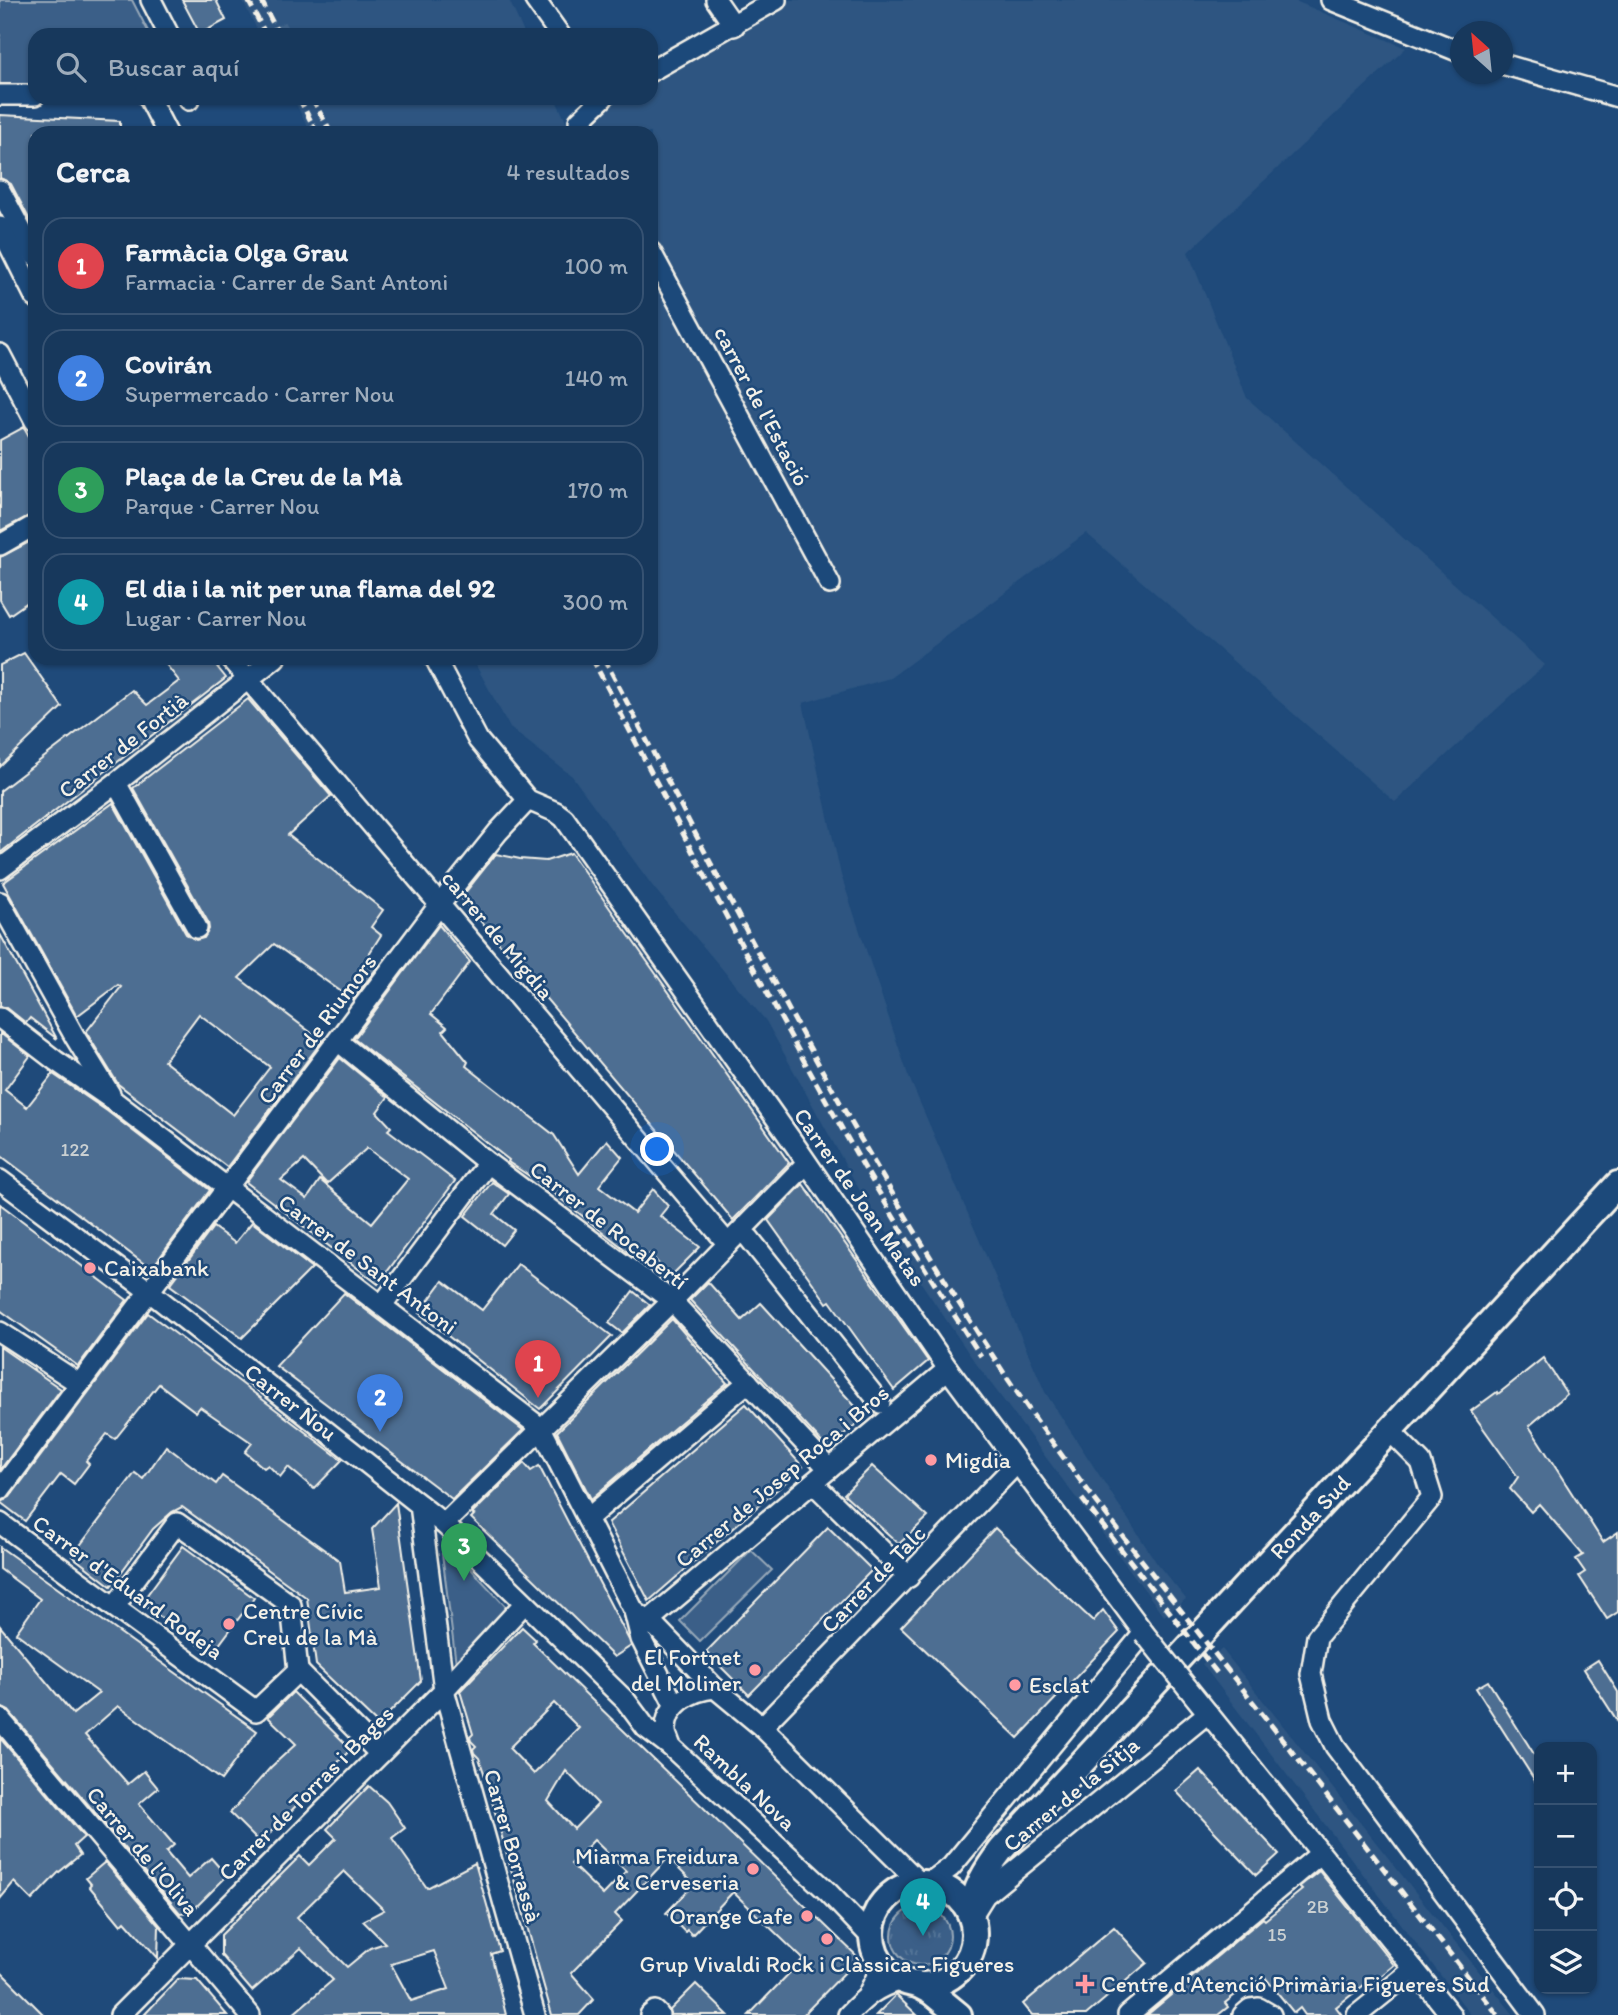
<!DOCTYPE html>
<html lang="es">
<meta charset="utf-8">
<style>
body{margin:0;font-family:Itim,sans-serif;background:#244365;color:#f1f3f6}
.controls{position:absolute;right:21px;bottom:21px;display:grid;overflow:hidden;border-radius:14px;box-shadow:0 2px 5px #0004}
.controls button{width:63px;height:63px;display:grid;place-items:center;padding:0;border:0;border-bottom:2px solid #365272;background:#17385c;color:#f1f3f6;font:35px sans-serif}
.compass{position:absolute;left:1450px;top:21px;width:63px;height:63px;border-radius:50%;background:#17385c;box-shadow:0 2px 5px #0004;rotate:333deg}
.you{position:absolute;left:658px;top:1150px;width:24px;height:24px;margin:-18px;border:5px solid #fff;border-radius:50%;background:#1a73e8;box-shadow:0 0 0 10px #1a73e833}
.badge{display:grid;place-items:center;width:46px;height:46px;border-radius:50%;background:#ff9aa2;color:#fff;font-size:23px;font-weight:700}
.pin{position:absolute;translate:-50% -58px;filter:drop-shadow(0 2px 4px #0008)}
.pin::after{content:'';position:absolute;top:37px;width:24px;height:21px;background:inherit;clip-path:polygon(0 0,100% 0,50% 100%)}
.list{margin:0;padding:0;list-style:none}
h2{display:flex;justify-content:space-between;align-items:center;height:91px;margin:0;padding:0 28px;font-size:30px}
h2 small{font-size:23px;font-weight:400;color:#9eacbb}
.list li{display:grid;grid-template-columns:46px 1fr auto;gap:21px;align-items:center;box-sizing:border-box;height:98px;margin:0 14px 14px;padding:0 14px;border:2px solid #365272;border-radius:21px}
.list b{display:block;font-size:26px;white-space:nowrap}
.list p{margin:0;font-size:23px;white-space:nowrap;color:#9eacbb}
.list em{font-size:23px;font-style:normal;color:#9eacbb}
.icon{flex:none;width:38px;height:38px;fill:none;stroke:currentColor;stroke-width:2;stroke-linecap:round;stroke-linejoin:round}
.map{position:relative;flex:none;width:1618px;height:2015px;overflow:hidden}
.search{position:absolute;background:#17385c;box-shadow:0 2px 5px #0004;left:28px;top:28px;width:630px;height:77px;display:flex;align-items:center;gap:18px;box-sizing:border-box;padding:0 24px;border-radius:21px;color:#9eacbb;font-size:26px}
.panel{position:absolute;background:#17385c;box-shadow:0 2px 5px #0004;left:28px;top:126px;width:630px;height:539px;border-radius:21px}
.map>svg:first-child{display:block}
.built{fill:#2d5581}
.grass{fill:url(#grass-tufts);stroke:#97a8b8;stroke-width:2}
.green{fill:#3a5f88;stroke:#97a8b8;stroke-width:2}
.building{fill:#4d6e92;stroke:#f4f1e8;stroke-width:2;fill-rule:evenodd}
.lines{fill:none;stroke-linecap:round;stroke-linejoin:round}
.minor-tunnel{stroke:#3f638a;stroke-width:19;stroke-dasharray:19 10;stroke-linecap:butt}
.minor-casing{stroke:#f4f1e8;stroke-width:24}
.major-casing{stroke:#f4f1e8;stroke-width:30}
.minor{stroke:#1f4a7a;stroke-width:19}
.major{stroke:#1f4a7a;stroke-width:24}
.rail{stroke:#f4f1e8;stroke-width:5;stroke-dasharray:10 5;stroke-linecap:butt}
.minor-bridge-casing{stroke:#f4f1e8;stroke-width:24;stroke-linecap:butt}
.minor-bridge{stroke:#1f4a7a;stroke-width:19}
.poi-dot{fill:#ff9aa2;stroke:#1f4a7a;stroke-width:2.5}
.labels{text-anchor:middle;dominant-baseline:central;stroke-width:5;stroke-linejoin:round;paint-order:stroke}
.number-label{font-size:19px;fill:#cad0d2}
.street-label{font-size:23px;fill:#f4f1e8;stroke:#1f4a7a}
.poi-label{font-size:23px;fill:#f4f1e8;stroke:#1f4a7a;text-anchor:start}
</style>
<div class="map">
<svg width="1618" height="2015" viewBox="0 0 1618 2015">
<defs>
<pattern id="grass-tufts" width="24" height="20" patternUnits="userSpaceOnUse" patternTransform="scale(1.75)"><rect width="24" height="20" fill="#3a5f88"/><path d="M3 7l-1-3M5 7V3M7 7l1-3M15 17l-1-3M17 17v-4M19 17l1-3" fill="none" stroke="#577699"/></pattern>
</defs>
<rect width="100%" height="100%" fill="#1f4a7a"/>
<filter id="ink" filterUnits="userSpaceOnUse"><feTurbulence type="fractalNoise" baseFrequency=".0143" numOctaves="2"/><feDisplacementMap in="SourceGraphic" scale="14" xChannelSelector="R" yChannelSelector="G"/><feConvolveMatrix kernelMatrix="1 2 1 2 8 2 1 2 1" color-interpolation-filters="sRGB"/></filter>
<g filter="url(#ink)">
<g class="built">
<polygon points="242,0 509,0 525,35 260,35"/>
<polygon points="788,0 1293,0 1406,48 1188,252 1247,398 1545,665 1395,802 1086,533 890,678 803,703 841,875 908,1075 1045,1392 1158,1565 1186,1599 1164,1616 972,1358 865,1200 766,1021 654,888 572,776 510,728 472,658 651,658 651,133 311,133 293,98 555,98 571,132 620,98 651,98 651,80"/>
<polygon points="1222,1649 1448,1933 1514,2015 1471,2015 1202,1664"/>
</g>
<circle class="grass" cx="921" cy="1936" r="29"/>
<g class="green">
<polygon points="0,0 132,0 150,35 35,35 35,84 0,85"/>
<polygon points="449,1545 508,1609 456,1664 442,1553"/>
<polygon points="751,1550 772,1570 700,1641 680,1621"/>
</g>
<g class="building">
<polygon points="182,0 216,0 226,20 200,34"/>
<polygon points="0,115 120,121 120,133 35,133 35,230 11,184 0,178"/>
<polygon points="24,427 35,447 35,513 0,531 0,440"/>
<polygon points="35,539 35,597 9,615 0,600 0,557"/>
<polygon points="24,653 62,707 0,767 0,665"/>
<polygon points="161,658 210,658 226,678 0,853 0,791 132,690 147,705 179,681"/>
<path d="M248,699l83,97 -43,39 95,75 -12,17 10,8 -14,22 12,8 -26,35 -79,-56 -35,34 83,63 -95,126 -109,-83 -32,-52 35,-45 -3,-2 -41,31 -74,-133 110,-80 73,131 10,6 8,-2 5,-9 -1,-7 -75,-134zM199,1014l71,53 -37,48 -69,-54z"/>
<polygon points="571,853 789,1163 733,1220 461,898 496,854 520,859 546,861"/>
<polygon points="439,925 470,962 431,1014 447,1027 443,1031 468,1062 466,1066 554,1135 579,1174 607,1140 622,1157 599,1186 634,1213 653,1189 668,1206 660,1216 700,1247 670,1277 650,1254 641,1262 543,1185 508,1162 509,1160 354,1039"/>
<polygon points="0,934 57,1039 30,1018 26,1023 7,1008 0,1006"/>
<polygon points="0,1033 30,1056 5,1090 27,1107 53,1074 107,1111 210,1190 151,1269 0,1155"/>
<path d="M340,1058l48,39 -11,15 14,15 -3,3 67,51 -77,103 -132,-102zM367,1148l41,31 -36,44 -52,-43 -13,19 -26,-19 23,-20 23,24z"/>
<polygon points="492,1182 509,1194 494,1214 514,1230 502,1245 465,1216"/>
<polygon points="803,1184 928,1361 894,1390 830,1301 827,1303 768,1220"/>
<polygon points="0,1204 127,1300 78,1366 0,1310"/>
<polygon points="252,1222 312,1268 242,1338 170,1285 213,1227 235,1243"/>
<polygon points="518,1264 612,1336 540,1409 419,1313 443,1281 482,1310"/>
<polygon points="708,1282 742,1320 761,1303 865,1417 827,1448 690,1300"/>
<polygon points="633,1291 650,1305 622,1333 609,1323"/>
<polygon points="344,1293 523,1430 452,1499 276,1366"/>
<polygon points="148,1313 228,1373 342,1460 314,1489 288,1467 280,1477 268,1465 264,1468 245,1452 252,1443 200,1407 196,1412 159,1384 115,1439 107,1434 86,1461 89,1464 74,1484 61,1474 25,1521 0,1502 10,1497"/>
<polygon points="672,1319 727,1383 591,1499 557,1432"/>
<polygon points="0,1347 61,1389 0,1470"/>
<polygon points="1543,1358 1567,1394 1529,1426 1603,1542 1618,1532 1618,1612 1607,1619 1579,1576 1585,1572 1576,1559 1583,1555 1539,1504 1531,1512 1510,1489 1518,1477 1471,1411 1497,1392 1498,1394"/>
<polygon points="746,1404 803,1467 649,1601 608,1523"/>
<polygon points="166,1446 216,1484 222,1476 340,1561 345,1592 381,1587 372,1529 396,1503 421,1681 378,1724 316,1665 307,1598 182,1507 172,1512 153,1529 111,1586 72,1556 135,1473 143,1479"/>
<polygon points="524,1463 531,1471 539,1466 629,1640 631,1646 614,1657 471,1518 474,1515 472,1514"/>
<polygon points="872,1466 928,1517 899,1544 844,1494"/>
<polygon points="828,1527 872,1570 749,1695 706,1652"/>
<polygon points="995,1528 1093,1621 1103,1610 1119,1632 1018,1738 901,1627"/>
<polygon points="183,1546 254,1598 212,1654 141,1603"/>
<polygon points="0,1547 257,1731 221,1780 118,1706 85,1735 128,1784 144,1771 158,1788 139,1804 174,1845 166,1852 188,1878 211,1858 227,1876 191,1912 180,1913 9,1711 0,1707 0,1626 73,1714 99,1693 16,1633 40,1599 0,1569"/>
<path d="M522,1627l14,13 -3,3 326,315 -56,57h-54l54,-56 -70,-67 -41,43 -5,-5 -2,2 -19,-19 28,-29 -26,-26 -53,56 7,7 -51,52 23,26 -15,16h-27l-68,-242 -5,-15 -5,-5 -1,-4 3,-3 -5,-5 -1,-4 3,-3 -13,-43zM554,1703l25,25 -45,46 -25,-26zM566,1771l32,33 -24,25 -26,-28zM594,1840l32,31 -23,24 -32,-31z"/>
<polygon points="1598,1660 1618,1692 1618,1722 1584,1669"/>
<polygon points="1488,1681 1539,1762 1539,1787 1476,1688"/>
<polygon points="293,1692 351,1749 260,1843 230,1813 271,1767 296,1744 268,1717"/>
<polygon points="0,1738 84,1837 74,1846 80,1855 58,1873 32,1900 14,1882 0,1899"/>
<polygon points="1200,1770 1279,1854 1256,1875 1176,1791"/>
<path d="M369,1786l18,16 18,26 -13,10 35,50 48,-25 25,88 -9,3 15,61h-214l41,-35 -32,-32 -49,43 -31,-36v-20l79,-79 9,9 27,-27 -9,-9zM344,1871l40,39 -21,11 22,22 -15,5 -23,19 -50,-50zM434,1951l15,38 -38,12 -20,-37z"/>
<polygon points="105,1862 159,1926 158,1958 125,1921 121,1925 89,1886 91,1884 86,1878"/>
<polygon points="1319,1871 1394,1965 1375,1981 1373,1978 1336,2007 1342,2015 1305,2015 1300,2008 1294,2013 1264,1976 1256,1983 1254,1980 1225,2003 1228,2007 1218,2015 1147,2015 1263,1918 1265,1920 1302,1890 1299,1887"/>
<polygon points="1114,1927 1147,1963 1086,2015 1032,2015 1023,2004"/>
<polygon points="0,1971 44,2015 0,2015"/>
<polygon points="178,1979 197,1980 227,2015 144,2015"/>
<polygon points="696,1984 728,2015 671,2015 670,2010"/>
<polygon points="896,1995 917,2015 876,2015"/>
</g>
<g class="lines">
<polyline class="minor-tunnel" points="280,35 289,30"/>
<defs>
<g id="minor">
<polyline points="151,0 169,35"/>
<polyline points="535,0 560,35"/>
<polyline points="716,0 734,26"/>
<polyline points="1331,0 1460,52"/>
<polyline points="1502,64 1618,97"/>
<polyline points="651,71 776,0"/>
<polyline points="0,95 35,95"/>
<polyline points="149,98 167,133"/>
<polyline points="188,98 189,100"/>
<polyline points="586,133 579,121 603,98"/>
<polyline points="0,190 35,256"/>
<polyline points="0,227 35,297"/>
<polyline points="651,252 830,584"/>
<polyline points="0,354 35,421"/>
<polyline points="0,545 35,525"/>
<polyline points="230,658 728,1244"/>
<polyline points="435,658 478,740 528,800 556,812 564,818 797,1148 948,1369 1144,1633 951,1867 929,1883"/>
<polyline points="116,783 197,928"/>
<polyline points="0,869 116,783 275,658"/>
<polyline points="0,902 75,1037 110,1094"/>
<polyline points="0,1018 56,1061 114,1101 541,1428 634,1611 641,1639 675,1706"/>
<polyline points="339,1042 488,1163 672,1301 829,1469"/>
<polyline points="0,1180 150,1292 444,1524 626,1701 646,1728 671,1747"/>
<polyline points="749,1238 880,1403"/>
<polyline points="382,1305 488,1163"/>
<polyline points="0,1332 80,1384"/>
<polyline points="1389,1430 1421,1462 1432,1497 1317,1637 1311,1674 1322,1720 1335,1746 1535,2015"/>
<polyline points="813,1483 909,1577"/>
<polyline points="0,1490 440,904 498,832 528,800"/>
<polyline points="420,1505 444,1690 535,2015"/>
<polyline points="587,1519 748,1382"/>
<polyline points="0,1523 256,1711 298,1671"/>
<polyline points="444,1524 672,1301 806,1164"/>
<polyline points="114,1607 177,1523 291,1605 298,1671"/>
<polyline points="634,1611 657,1628 715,1688 762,1727 920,1883"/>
<polyline points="647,1622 948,1369"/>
<polyline points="298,1671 380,1754"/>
<polyline points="1187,1687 1451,2015"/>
<path d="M715,1688c-23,2 -50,16 -49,43 0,5 4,11 5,16l157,145 44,46"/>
<polyline points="0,1719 250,2015"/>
<polyline points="762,1727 1017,1463"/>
<polyline points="975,1911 985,1895 1208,1713"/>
<polyline points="868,1994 877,1976 880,1962"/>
<polyline points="120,2015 444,1690 524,1604"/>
<polyline points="650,2015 655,2011 659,2015"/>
<path d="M848,2015c18,-19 28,-27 53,-35"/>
<polyline points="1128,2015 1320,1854"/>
<polyline points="1243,2015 1250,2009 1259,2008 1271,2015"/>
<polyline points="1357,2015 1414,1969"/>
</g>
<g id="major">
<circle cx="923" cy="1934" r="51"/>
<path d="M970,1914c5,-26 15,-43 31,-64l617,-666"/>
<polyline points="916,1984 931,1992 959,2015"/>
</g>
</defs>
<use href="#minor" class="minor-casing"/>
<use href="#major" class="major-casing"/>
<use href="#minor" class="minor"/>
<use href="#major" class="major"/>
<g class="rail">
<polyline points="248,0 266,35"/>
<polyline points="261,0 279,35"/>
<polyline points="299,98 317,133"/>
<polyline points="312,98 331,133"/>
<path d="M592,658c123,236 242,476 389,698"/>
<path d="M604,658c127,244 252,492 404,721 64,95 137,185 207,275 95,120 189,241 283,361"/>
<polyline points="1082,1499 1217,1673"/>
</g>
<defs>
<polyline id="minor-bridge" points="1144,1633 1187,1687"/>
</defs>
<use href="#minor-bridge" class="minor-bridge-casing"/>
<use href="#minor-bridge" class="minor-bridge"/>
</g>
</g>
<g class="poi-dot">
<circle cx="90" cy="1268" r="7"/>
<circle cx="931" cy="1460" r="7"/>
<circle cx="229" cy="1624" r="7"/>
<circle cx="755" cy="1670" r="7"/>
<circle cx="1015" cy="1685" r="7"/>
<circle cx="753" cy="1869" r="7"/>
<circle cx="807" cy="1916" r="7"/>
<circle cx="827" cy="1939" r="7"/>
<path d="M1081.5 1973.5h7v7h7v7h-7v7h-7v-7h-7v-7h7z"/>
</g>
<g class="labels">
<g class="number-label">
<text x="75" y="1149">122</text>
<text x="1318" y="1906">2B</text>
<text x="1277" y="1934">15</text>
</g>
<g class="street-label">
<text transform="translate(762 406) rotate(62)">carrer de l'Estació</text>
<text transform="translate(123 745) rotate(-38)">Carrer de Fortià</text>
<text transform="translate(498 935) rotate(50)">carrer de Migdia</text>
<text transform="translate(317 1029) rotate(-53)">Carrer de Riumors</text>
<text transform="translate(860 1197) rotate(55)">Carrer de Joan Matas</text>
<text transform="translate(609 1225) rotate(38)">Carrer de Rocabertí</text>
<text transform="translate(368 1264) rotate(37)">Carrer de Sant Antoni</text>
<text transform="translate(291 1402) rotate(38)">Carrer Nou</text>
<text transform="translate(782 1476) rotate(-40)">Carrer de Josep Roca i Bros</text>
<text transform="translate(1310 1517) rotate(-47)">Ronda Sud</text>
<text transform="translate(873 1579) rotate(-46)">Carrer de Talc</text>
<text transform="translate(128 1587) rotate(36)">Carrer d'Eduard Rodeja</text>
<text transform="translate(745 1782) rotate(43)">Rambla Nova</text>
<text transform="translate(306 1793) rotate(-45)">Carrer de Torras i Bages</text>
<text transform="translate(1071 1794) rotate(-39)">Carrer de la Sitja</text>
<text transform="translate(513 1846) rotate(74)">Carrer Borrassà</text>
<text transform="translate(143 1851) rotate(50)">Carrer de l'Oliva</text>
</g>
<g class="poi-label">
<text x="104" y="1268">Caixabank</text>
<text x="945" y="1460">Migdia</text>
<text x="243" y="1611">Centre Cívic<tspan x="243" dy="26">Creu de la Mà</tspan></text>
<text x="741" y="1657" text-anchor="end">El Fortnet<tspan x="741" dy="26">del Moliner</tspan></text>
<text x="1029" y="1685">Esclat</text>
<text x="739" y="1856" text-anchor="end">Miarma Freidura<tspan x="739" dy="26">&amp; Cerveseria</tspan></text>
<text x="793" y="1916" text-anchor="end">Orange Cafe</text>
<text x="827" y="1964" text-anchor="middle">Grup Vivaldi Rock i Clàssica - Figueres</text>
<text x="1101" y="1984">Centre d'Atenció Primària Figueres Sud</text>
</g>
</g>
</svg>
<div class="controls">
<button>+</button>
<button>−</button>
<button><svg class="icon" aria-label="locate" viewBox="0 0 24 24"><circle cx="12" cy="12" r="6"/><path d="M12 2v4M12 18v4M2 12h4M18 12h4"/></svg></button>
<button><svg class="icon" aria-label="layers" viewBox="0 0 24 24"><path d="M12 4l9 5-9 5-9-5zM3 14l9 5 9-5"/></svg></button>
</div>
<svg class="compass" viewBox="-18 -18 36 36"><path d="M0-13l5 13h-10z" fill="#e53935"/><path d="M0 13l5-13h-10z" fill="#9eacbb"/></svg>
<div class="you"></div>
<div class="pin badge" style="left:538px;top:1398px;background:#e0444e">1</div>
<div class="pin badge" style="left:380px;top:1432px;background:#3f7fe0">2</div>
<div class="pin badge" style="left:464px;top:1581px;background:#2e9e5b">3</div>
<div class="pin badge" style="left:923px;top:1936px;background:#0f9aa8">4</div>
<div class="search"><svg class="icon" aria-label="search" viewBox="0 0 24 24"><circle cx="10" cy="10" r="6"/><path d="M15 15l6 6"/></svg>Buscar aquí</div>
<section class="panel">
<h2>Cerca<small>4 resultados</small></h2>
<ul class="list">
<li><span class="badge" style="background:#e0444e">1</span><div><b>Farmàcia Olga Grau</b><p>Farmacia · Carrer de Sant Antoni</p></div><em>100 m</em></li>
<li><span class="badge" style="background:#3f7fe0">2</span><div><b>Covirán</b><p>Supermercado · Carrer Nou</p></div><em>140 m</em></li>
<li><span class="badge" style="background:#2e9e5b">3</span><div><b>Plaça de la Creu de la Mà</b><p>Parque · Carrer Nou</p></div><em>170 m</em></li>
<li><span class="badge" style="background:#0f9aa8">4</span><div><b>El dia i la nit per una flama del 92</b><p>Lugar · Carrer Nou</p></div><em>300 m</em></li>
</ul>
</section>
</div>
